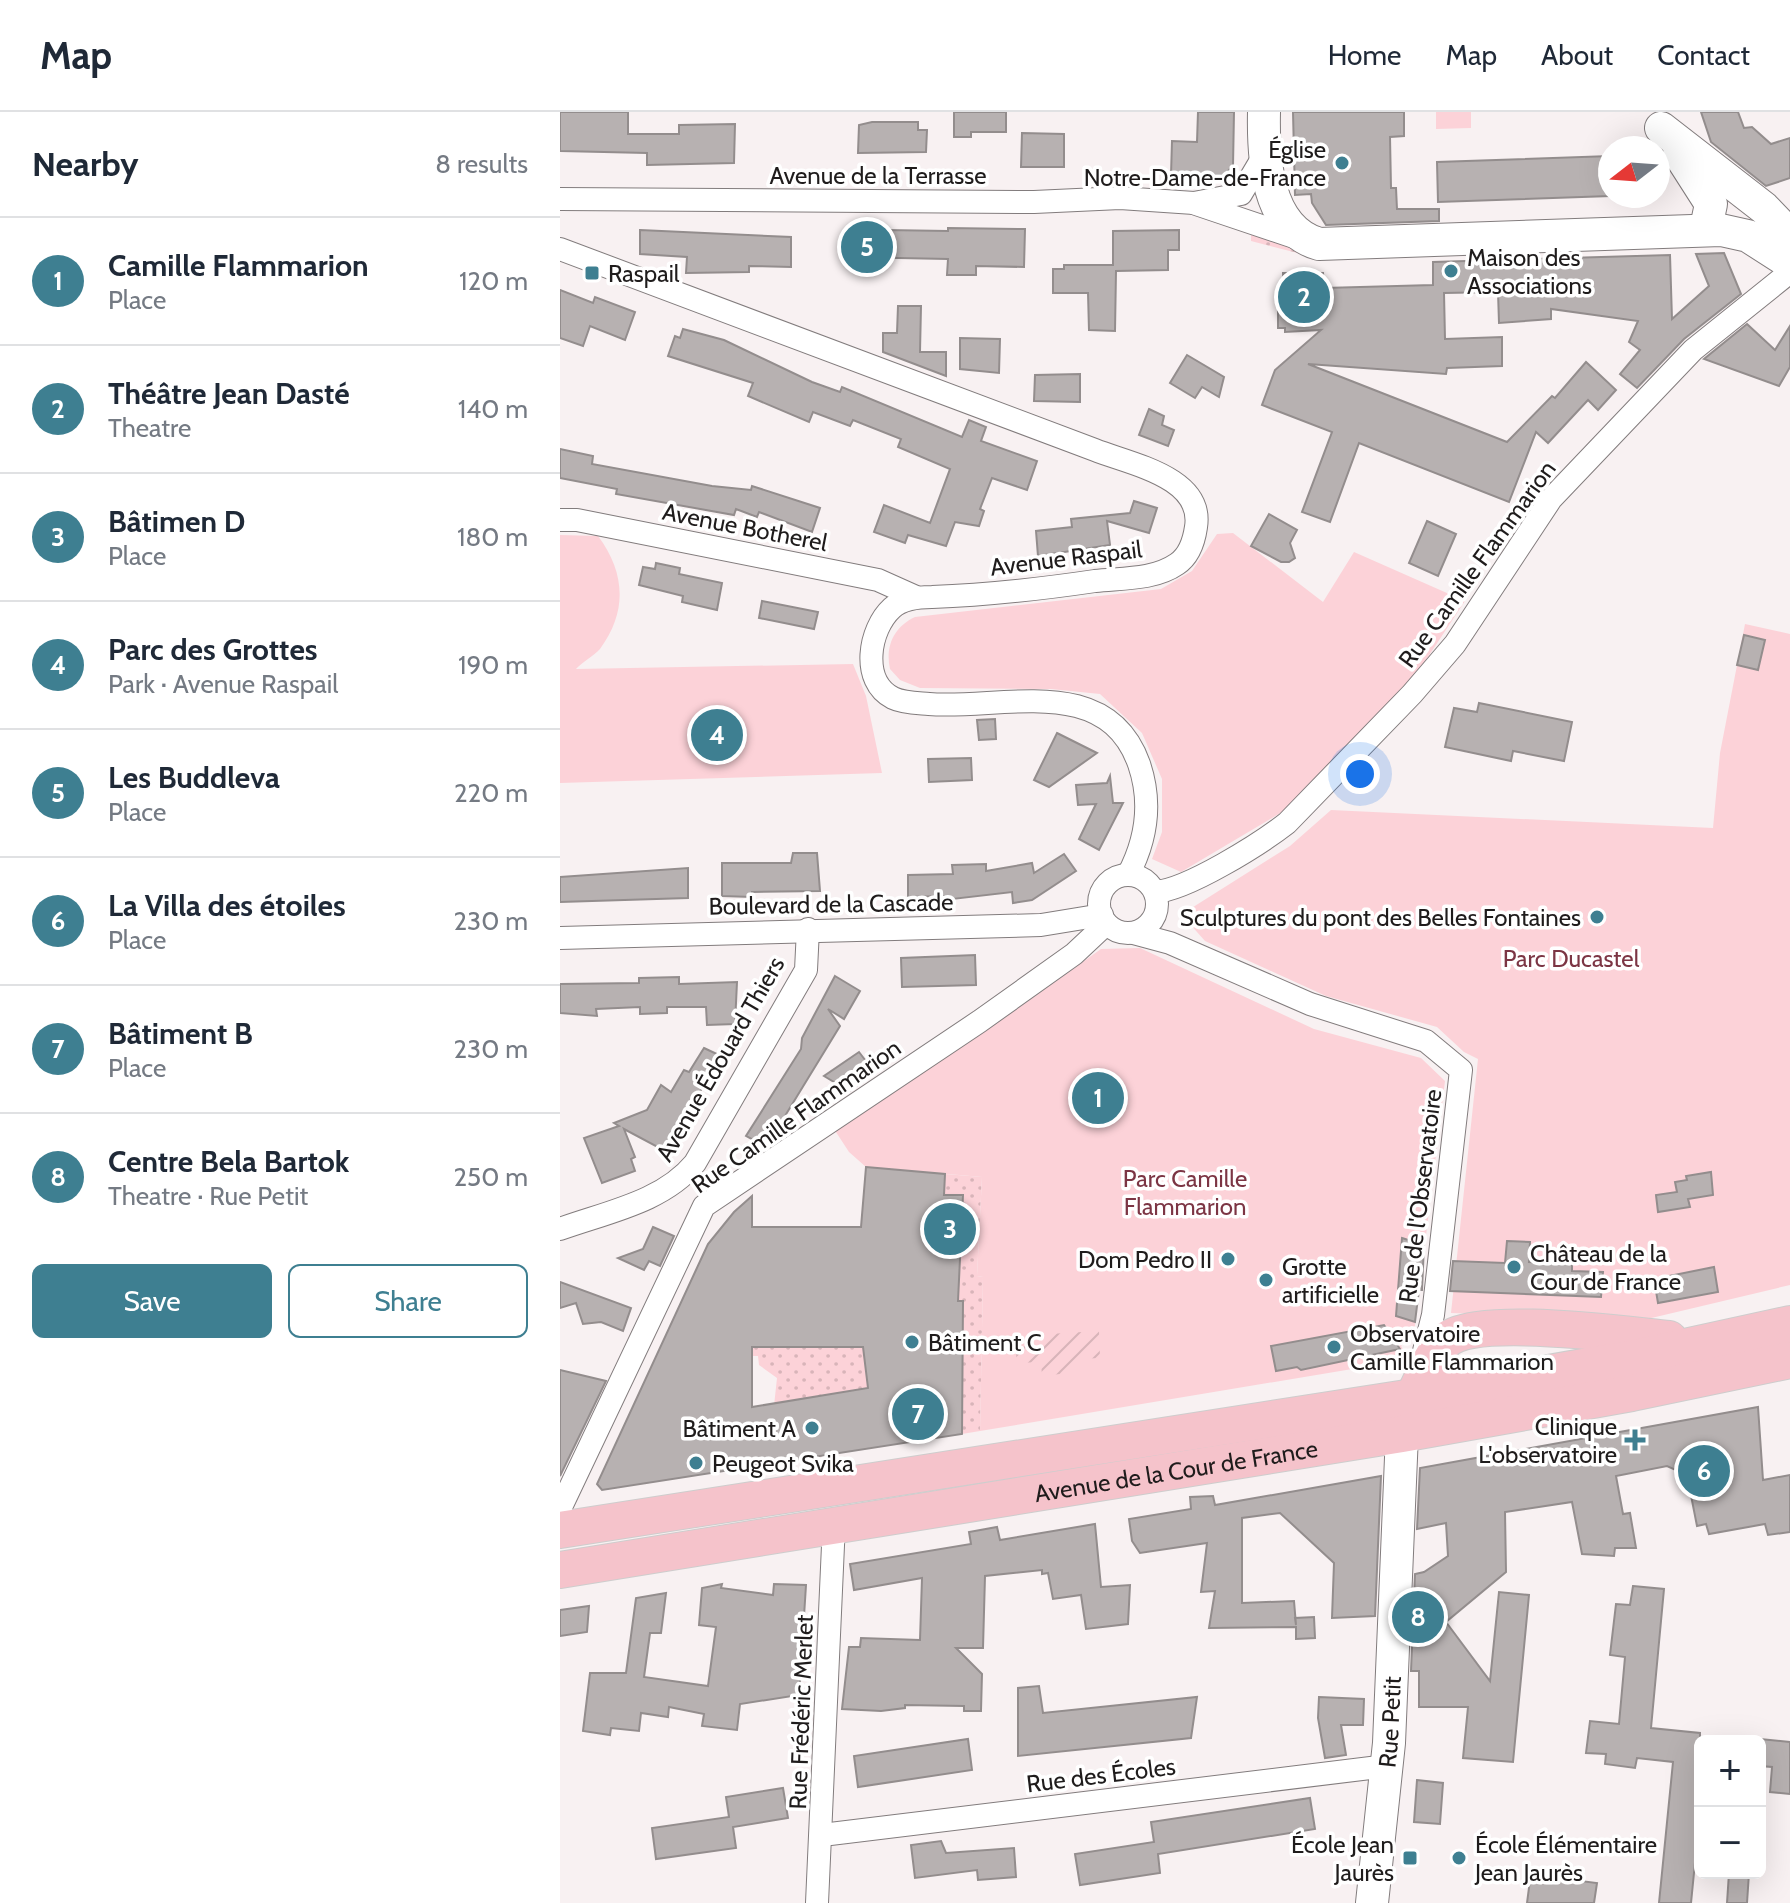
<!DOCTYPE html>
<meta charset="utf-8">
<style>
body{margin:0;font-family:Cabin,sans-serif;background:#f2f2f3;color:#1f2937}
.controls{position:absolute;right:24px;bottom:24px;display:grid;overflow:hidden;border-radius:12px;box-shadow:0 8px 32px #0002}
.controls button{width:72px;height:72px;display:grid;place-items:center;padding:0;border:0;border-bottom:2px solid #e0e1e3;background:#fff;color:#1f2937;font:40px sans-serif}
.compass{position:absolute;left:1038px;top:24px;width:72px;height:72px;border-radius:50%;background:#fff;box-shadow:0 8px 32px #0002;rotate:253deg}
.you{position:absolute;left:800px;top:662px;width:28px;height:28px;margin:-20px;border:6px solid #fff;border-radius:50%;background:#1a73e8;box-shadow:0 0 0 12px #1a73e833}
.badge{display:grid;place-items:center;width:52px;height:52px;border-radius:50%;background:#3e7f91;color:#fff;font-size:26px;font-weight:700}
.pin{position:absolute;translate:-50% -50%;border:4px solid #fff;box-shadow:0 2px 8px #0006}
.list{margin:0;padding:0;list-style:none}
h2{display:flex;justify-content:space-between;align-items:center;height:104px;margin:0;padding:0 32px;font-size:34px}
h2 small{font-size:26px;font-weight:400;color:#747a83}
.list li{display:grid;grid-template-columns:52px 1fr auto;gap:24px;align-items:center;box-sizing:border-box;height:128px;padding:0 32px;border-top:2px solid #e0e1e3}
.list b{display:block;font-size:30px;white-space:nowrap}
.list p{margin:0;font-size:26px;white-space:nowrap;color:#747a83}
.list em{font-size:26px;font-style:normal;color:#747a83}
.actions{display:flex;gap:16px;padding:24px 32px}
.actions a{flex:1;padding:18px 0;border:2px solid #3e7f91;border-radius:12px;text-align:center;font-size:28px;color:#3e7f91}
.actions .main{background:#3e7f91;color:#fff}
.map{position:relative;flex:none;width:1230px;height:1791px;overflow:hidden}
header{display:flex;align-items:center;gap:48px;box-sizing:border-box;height:112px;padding:0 40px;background:#fff;border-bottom:2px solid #e0e1e3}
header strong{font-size:38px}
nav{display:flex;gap:44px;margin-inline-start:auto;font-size:28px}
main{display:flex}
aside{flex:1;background:#fff}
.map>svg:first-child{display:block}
.grass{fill:url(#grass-dots)}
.park{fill:#fcd2d8}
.garden{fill:url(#garden-furrows)}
.building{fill:#b7b1b1;stroke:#938d8d;stroke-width:2;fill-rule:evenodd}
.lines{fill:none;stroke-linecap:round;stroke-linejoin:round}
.street-casing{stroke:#827c7d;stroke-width:24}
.secondary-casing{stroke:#827c7d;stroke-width:34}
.primary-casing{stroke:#cecdcd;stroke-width:38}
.street{stroke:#fff;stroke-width:22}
.secondary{stroke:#fff;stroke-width:32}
.primary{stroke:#f5c3cb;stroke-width:36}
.poi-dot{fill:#3e7f91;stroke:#fff;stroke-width:3}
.labels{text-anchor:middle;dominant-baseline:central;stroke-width:7;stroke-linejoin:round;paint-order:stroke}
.poi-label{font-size:24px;fill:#1f1c1c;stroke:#fff;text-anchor:start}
.street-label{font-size:24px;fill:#1f1c1c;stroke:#fff}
.park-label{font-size:24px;fill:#7c3544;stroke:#fff}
</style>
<header>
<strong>Map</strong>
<nav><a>Home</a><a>Map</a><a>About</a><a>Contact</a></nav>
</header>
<main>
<aside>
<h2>Nearby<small>8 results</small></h2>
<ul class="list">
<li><span class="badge">1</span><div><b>Camille Flammarion</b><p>Place</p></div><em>120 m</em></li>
<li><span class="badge">2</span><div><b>Théâtre Jean Dasté</b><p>Theatre</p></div><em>140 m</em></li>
<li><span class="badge">3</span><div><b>Bâtimen D</b><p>Place</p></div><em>180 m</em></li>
<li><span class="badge">4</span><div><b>Parc des Grottes</b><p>Park · Avenue Raspail</p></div><em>190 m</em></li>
<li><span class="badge">5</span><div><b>Les Buddleva</b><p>Place</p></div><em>220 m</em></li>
<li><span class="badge">6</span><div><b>La Villa des étoiles</b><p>Place</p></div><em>230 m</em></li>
<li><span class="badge">7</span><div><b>Bâtiment B</b><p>Place</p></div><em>230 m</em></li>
<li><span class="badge">8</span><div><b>Centre Bela Bartok</b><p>Theatre · Rue Petit</p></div><em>250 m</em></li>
</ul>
<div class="actions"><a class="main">Save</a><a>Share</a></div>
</aside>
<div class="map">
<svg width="1230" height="1791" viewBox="0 0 1230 1791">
<defs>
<pattern id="grass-dots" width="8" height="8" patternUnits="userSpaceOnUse" patternTransform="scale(2)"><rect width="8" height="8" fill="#fcd2d8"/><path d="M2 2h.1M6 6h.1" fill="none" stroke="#d8b4b9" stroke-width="1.8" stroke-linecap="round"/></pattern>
<pattern id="garden-furrows" width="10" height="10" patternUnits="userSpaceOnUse" patternTransform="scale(2)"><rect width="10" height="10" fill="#fcd2d8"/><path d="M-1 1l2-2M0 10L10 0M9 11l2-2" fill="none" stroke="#d8b4b9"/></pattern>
</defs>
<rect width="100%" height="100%" fill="#f8f1f2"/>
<g class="grass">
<polygon points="691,119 757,146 691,129"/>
<polygon points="385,1062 422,1065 417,1164 423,1165 420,1319 402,1322 402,1189 358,1185 357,1197 347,1196 347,1192 308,1193 306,1214 300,1216 306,1251 358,1246 357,1256 350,1257 350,1277 310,1282 308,1276 290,1279 290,1285 270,1288 269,1285 233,1294 231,1288 219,1290 217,1303 213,1303 217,1266 199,1253 198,1244 192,1244 192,1235 298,1235 300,1173 379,1179 380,1156 400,1156 398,1125 403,1084 384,1083"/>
</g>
<g class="park">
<polygon points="876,0 911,0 911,16 876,17"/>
<path d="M673,421l90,69 31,-50 111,49 -47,71 -136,140 -101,60 -29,-13 10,-27v-53l-20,-46 -42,-39 -49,-5 -131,-1 -20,-8 -10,-11c-5,-23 4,-42 25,-52l246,-28 31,-18 25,-37z"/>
<path d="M0,423l38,1c27,36 30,75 2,113 -6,7 -18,13 -24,20l277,-5 13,32 16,77 -322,10z"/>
<polygon points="1185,512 1230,522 1230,1173 1083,1208 891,1201 918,947 904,940 877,915 766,884 645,829 629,811 630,797 730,734 771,698 1153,716 1160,641"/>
<polygon points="580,836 754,917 861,946 885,969 854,1221 841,1234 846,1243 840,1249 420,1319 423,1165 417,1164 422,1065 306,1055 289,1040 274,1017 411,925 437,911 541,837"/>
</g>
<polygon class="garden" points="539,1219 540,1246 518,1247 518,1260 482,1264 481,1250 457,1251 454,1224"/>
<g class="building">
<polygon points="0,0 68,0 68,22 119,22 119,13 175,12 174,51 87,53 87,41 0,39"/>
<polygon points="394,0 446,0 446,20 411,20 411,25 394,25"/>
<polygon points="638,0 674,0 673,54 664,63 648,63 648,72 619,72 619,63 611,63 612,29 637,30"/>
<polygon points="733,0 844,0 844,24 830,25 831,76 836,76 837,97 879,97 879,109 766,113 752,91 751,82 735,83"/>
<polygon points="1141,0 1178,0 1184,16 1192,15 1211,32 1230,26 1230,66 1206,74 1151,30"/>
<polygon points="312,10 358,10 358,18 367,18 366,40 298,41 299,13"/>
<polygon points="462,21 504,22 504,55 461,55"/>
<polygon points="1050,44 1050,84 878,90 877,50"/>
<polygon points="388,116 465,117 464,155 416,154 416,163 387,163 388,147 289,145 290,122 326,122 326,118 388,119"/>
<polygon points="80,118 231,125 231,155 189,154 189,160 126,161 127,145 80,142"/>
<polygon points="619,118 619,138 608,138 608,158 556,159 555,219 529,218 528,181 493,181 493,157 504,157 504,153 553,153 553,119"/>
<polygon points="1164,141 1181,182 1124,227 1077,276 1060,262 1080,238 1069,230 1078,209 991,197 991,207 939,211 938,180 884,181 885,227 942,225 942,254 887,256 886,262 748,252 947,330 992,284 995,286 1026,250 1056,278 1038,298 1028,288 988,331 976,320 949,390 799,331 770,410 742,400 772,320 702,293 715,258 761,218 725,220 725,216 718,216 718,193 724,193 723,161 763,161 764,176 873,173 873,150 1110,143 1112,207 1149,174 1136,142"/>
<polygon points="0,178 33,191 35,185 75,200 65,228 30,214 23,234 0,226"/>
<polygon points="338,194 361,194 360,240 386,240 386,264 323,240 323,221 337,221"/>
<polygon points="1187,212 1215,238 1230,214 1230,255 1219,274 1144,247"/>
<polygon points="123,217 164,228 252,270 280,280 282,275 402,325 409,308 426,315 421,329 477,349 467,378 432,366 420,397 424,399 419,414 395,410 386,434 348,423 345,431 314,420 324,393 370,411 390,357 338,335 341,327 293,308 290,314 253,300 249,310 188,284 193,271 108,244 115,224 120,226"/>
<polygon points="400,226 440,227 439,261 400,257"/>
<polygon points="627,243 664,265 659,285 642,275 635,286 610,271"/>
<polygon points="520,262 520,290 474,289 475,263"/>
<polygon points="589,297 604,304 602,313 614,318 608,334 579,323"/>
<polygon points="0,337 33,344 32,352 152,374 191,378 192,374 260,396 252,420 199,400 197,405 176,397 174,403 56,382 57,377 0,366"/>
<polygon points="574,389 597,396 589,421 547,409 550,433 478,444 476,419 512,415 511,407 570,401"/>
<polygon points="709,402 737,418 730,431 735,446 729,450 721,450 691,434"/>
<polygon points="867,409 896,422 878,464 849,451"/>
<polygon points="96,451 120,456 119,462 162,471 157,498 122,490 123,484 79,473 83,455 95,457"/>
<polygon points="202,489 258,500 254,517 199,506"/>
<polygon points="1184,523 1205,528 1198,558 1177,553"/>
<polygon points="919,591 1012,610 1004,649 953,639 951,649 885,635 894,596 917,600"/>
<polygon points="435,607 436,627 419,628 417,608"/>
<polygon points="497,621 537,641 489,675 474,668"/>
<polygon points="411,646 412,668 369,670 368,647"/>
<polygon points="550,664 553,691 563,691 539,738 519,727 536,692 518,693 516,673 547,671"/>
<polygon points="233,741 257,741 260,779 192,780 192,785 162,784 162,751 231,751"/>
<polygon points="504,742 516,759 472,788 453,791 452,780 384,788 384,784 348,785 348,763 393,762 392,753 426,752 426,759 472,751 474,761"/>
<polygon points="128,756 128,786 0,790 0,765"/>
<polygon points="415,843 416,873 342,875 341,846"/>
<polygon points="275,864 300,879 284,907 268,897 280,914 206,1035 186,1024 241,937 242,926"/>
<polygon points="119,865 119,872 177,870 175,912 147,913 146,895 107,895 107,901 80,902 80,895 36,897 37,904 0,901 0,872 79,871 79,866"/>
<polygon points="144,936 161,944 105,1039 64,1017 75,1045 71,1047 75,1059 42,1071 24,1026 59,1014 54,1011 87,998 101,973 111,980 124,958 129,960"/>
<polygon points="299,940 315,961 289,979 264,964"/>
<path d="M306,1055l79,7 -1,21h19l-5,106h5l-1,133 -360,56 -5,-6 111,-240 26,-32 18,-16v31h109zM192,1235h111l5,41 -116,19z"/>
<polygon points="1151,1060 1153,1083 1128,1087 1130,1095 1098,1100 1096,1083 1117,1080 1115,1070 1127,1068 1126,1064"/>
<polygon points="93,1115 114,1124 100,1154 89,1149 84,1158 58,1146 83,1137"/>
<polygon points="842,1126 864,1133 862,1178 859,1178 855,1210 836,1204"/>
<polygon points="947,1129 970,1130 969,1150 1012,1152 1012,1159 1043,1160 1041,1185 890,1179 893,1149 945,1151"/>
<polygon points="1154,1155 1158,1180 1098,1191 1094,1167"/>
<polygon points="0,1170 71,1196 63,1219 41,1210 23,1212 16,1191 0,1196"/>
<polygon points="824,1213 840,1237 741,1258 737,1255 716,1259 711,1234"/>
<polygon points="0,1258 46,1269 0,1364"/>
<polygon points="1198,1295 1203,1368 1230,1363 1230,1420 1208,1423 1205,1412 1149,1422 1146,1412 1137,1414 1127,1363 1107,1354 1056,1364 1063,1402 1070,1401 1076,1436 1055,1436 1054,1444 1022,1442 1012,1390 945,1400 946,1460 886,1510 930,1569 939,1480 969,1483 953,1650 903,1646 908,1595 859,1595 859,1559 851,1559 855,1462 864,1460 888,1444 886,1411 857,1417 860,1356"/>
<polygon points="821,1364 815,1504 772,1506 774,1451 720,1401 682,1406 682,1491 734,1489 736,1513 735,1506 754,1505 755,1526 736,1527 736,1515 649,1516 655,1479 641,1480 647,1431 580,1441 572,1429 569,1407 631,1397 630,1385 653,1384 655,1393"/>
<polygon points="535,1412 541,1475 570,1473 568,1512 526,1517 521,1483 493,1487 488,1461 482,1462 482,1458 425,1464 423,1536 396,1536 422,1562 421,1599 404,1599 404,1594 345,1593 345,1596 321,1599 282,1597 289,1535 300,1535 301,1526 360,1528 362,1466 294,1478 290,1452 411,1432 409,1420 437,1415 440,1428"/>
<polygon points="162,1472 161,1476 213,1483 214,1472 246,1473 239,1583 180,1592 177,1618 142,1614 144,1602 109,1595 108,1605 81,1601 79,1619 51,1616 50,1623 23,1619 30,1561 66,1561 76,1486 106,1481 101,1521 90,1521 84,1565 148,1574 156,1515 139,1513 142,1476"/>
<polygon points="1073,1474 1104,1477 1091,1616 1140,1621 1140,1700 1131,1791 1099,1791 1113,1650 1077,1646 1075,1656 1045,1652 1046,1642 1026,1641 1030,1609 1059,1612 1065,1545 1050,1543 1056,1492 1070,1493"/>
<polygon points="29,1494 27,1520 0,1524 0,1498"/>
<polygon points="479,1574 483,1601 637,1585 631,1626 458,1644 458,1576"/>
<polygon points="759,1585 804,1587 803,1613 781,1613 786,1643 765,1646 758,1606"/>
<polygon points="408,1627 412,1658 298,1675 294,1644"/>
<polygon points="1200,1627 1230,1630 1230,1682 1210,1680 1212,1655 1200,1654"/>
<polygon points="857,1668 883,1671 880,1712 854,1710"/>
<polygon points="223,1676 228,1706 173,1715 176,1736 96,1747 92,1716 169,1705 166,1685"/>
<polygon points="750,1686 755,1717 598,1742 600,1761 520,1773 515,1742 594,1730 591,1710"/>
<polygon points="381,1729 386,1741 454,1736 456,1765 418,1768 417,1758 355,1766 351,1733"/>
<polygon points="1169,1761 1189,1761 1187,1791 1167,1791"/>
<polygon points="989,1765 1037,1771 1034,1791 967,1791 970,1768 988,1769"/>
</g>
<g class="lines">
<defs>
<g id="street">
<polyline points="0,87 474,90 560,86 634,91 681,82 703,45"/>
<polyline points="636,92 740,127"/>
<path d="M0,137l535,201c35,14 109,27 101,77 -2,14 -7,29 -19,37 -23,16 -55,14 -82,17 -54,8 -108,14 -163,16 -13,0 -30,2 -40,11 -23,21 -32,73 1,90 10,5 25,5 36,6 72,6 177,-32 210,60 13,38 8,75 -11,111"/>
<polyline points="0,408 17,408 318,468 356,485"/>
<circle cx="568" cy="792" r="29"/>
<path d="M595,780c32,-2 105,-48 132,-69l125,-129 43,-50 96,-145 142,-149 97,-78"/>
<polyline points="573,821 610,831 750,892 866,929 901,958 873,1203 862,1247"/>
<polyline points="0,826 481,813 542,803"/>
<path d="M0,1117c47,-17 103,-27 135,-66l111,-193 2,-41"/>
<polyline points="0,1397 144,1094 420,909 514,842 546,812"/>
<polyline points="262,1723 827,1654"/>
<polyline points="257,1791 274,1411"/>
</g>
<g id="secondary">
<path d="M704,0c-1,45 2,117 55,132l402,-14 27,6 42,27"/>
<polyline points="1101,16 1204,96 1230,123"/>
<polyline points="1119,42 1151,92 1147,111 1141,118"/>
<path id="s1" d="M812,1791l17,-160 13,-309 6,-22"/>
</g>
<g id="primary">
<path d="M853,1285c9,-16 17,-40 30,-54 28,-30 183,-8 226,-4"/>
<polyline points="0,1418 853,1285 1074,1246 1230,1212"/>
<path id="s2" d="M0,1458l842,-136 230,-41 158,-33"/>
</g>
</defs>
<use href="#street" class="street-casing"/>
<use href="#secondary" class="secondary-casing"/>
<use href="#primary" class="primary-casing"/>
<use href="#street" class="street"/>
<use href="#secondary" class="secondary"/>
<use href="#primary" class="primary"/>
</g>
<g class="poi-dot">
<circle cx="782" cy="51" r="8"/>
<circle cx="891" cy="159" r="8"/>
<rect x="24" y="153" width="16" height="16" rx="4"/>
<circle cx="1037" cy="805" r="8"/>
<circle cx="668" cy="1147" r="8"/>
<circle cx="954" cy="1155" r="8"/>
<circle cx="706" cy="1168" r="8"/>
<circle cx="352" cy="1230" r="8"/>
<circle cx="774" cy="1235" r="8"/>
<circle cx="252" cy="1316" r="8"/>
<path d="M1071 1316h8v8h8v8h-8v8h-8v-8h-8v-8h8z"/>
<circle cx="136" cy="1351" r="8"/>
<rect x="842" y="1738" width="16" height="16" rx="4"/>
<circle cx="899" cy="1746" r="8"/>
</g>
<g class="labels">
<g class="poi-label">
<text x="766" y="37" text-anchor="end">Église<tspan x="766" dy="28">Notre-Dame-de-France</tspan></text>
<text x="907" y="145">Maison des<tspan x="907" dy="28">Associations</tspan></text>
<text x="48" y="161">Raspail</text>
<text x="1021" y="805" text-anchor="end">Sculptures du pont des Belles Fontaines</text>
<text x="970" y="1141">Château de la<tspan x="970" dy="28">Cour de France</tspan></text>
<text x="652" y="1147" text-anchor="end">Dom Pedro II</text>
<text x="722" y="1154">Grotte<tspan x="722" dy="28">artificielle</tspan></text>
<text x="790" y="1221">Observatoire<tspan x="790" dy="28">Camille Flammarion</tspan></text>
<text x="368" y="1230">Bâtiment C</text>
<text x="1057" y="1314" text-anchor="end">Clinique<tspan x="1057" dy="28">L'observatoire</tspan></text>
<text x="236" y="1316" text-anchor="end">Bâtiment A</text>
<text x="152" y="1351">Peugeot Svika</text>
<text x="834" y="1732" text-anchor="end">École Jean<tspan x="834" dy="28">Jaurès</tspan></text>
<text x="915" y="1732">École Élémentaire<tspan x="915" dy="28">Jean Jaurès</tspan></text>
</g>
<g class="street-label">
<text x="318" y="63">Avenue de la Terrasse</text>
<text transform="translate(185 415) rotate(11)">Avenue Botherel</text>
<text transform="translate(506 446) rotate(-7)">Avenue Raspail</text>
<text transform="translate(917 452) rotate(-54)">Rue Camille Flammarion</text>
<text transform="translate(271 792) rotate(-1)">Boulevard de la Cascade</text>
<text transform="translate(160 947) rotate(-60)">Avenue Édouard Thiers</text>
<text transform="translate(236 1004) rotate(-35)">Rue Camille Flammarion</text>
<text transform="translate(860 1084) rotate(-83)">Rue de l'Observatoire</text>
<text stroke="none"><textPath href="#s2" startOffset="624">Avenue de la Cour de France</textPath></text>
<text transform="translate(241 1600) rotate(-88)">Rue Frédéric Merlet</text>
<text stroke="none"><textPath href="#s1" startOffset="182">Rue Petit</textPath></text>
<text transform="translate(541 1663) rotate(-7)">Rue des Écoles</text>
</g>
<g class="park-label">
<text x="1011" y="846">Parc Ducastel</text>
<text x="625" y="1066">Parc Camille<tspan x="625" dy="28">Flammarion</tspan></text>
</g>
</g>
</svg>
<div class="controls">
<button>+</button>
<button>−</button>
</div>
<svg class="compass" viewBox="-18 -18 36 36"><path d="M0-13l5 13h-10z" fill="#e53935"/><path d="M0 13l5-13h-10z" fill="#747a83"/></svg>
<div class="you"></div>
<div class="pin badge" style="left:538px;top:986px">1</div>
<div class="pin badge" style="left:744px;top:185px">2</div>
<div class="pin badge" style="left:390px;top:1117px">3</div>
<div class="pin badge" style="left:157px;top:623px">4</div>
<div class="pin badge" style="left:307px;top:135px">5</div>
<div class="pin badge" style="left:1144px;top:1359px">6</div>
<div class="pin badge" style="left:358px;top:1302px">7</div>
<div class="pin badge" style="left:858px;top:1505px">8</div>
</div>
</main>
